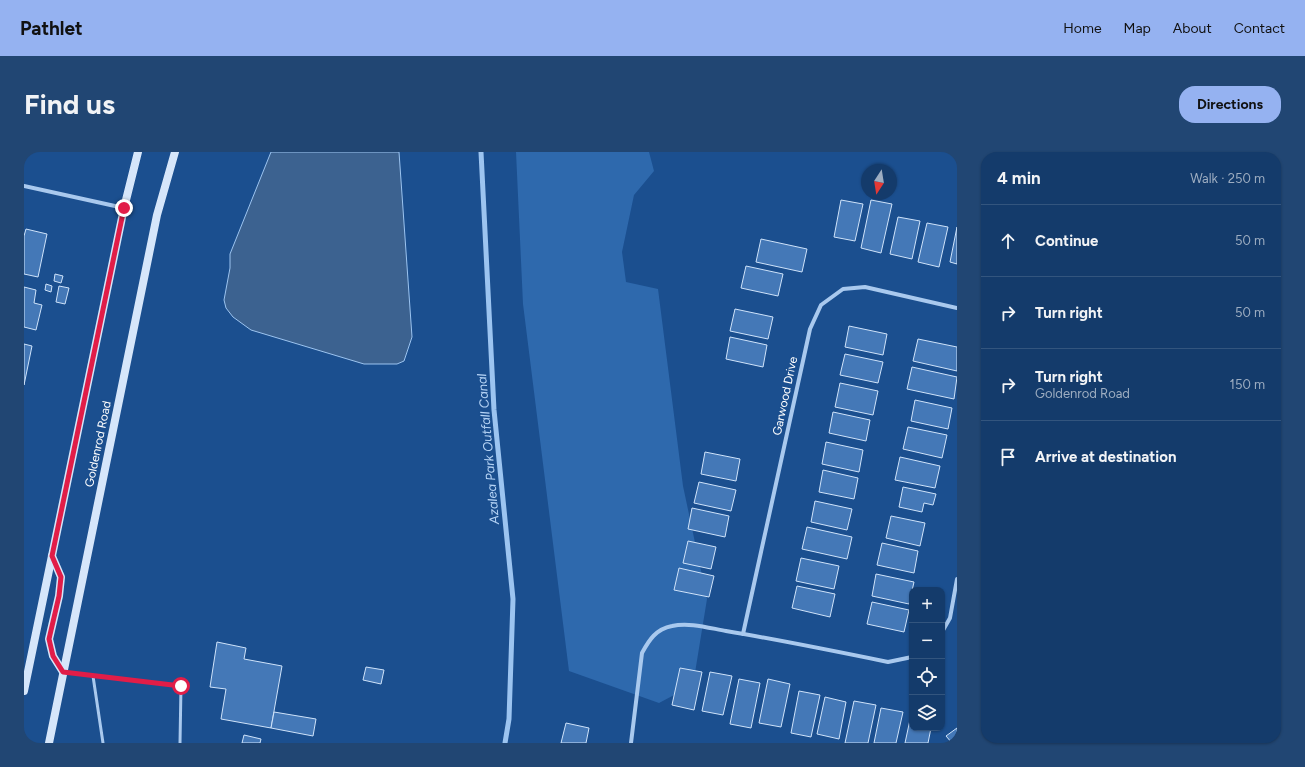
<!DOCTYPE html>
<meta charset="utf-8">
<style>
body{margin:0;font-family:Figtree,sans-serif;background:#214673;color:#f1f3f6}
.controls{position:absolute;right:12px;bottom:12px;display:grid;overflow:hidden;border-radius:8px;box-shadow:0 1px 3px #0004}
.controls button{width:36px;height:36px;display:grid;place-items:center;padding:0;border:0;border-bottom:1px solid #33557e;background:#143b6b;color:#f1f3f6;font:20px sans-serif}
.compass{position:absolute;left:837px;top:12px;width:36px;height:36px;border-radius:50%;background:#143b6b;box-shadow:0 1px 3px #0004;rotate:192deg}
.stop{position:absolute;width:12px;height:12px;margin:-9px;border:3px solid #e11d48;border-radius:50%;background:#fff}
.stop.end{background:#e11d48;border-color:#fff;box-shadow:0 1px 4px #0008}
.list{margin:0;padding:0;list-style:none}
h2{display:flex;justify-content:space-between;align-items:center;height:52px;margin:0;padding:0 16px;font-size:17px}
h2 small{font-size:13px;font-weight:400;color:#9dadc1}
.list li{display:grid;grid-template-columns:26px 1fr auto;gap:12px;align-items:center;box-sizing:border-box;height:72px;padding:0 16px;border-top:1px solid #33557e}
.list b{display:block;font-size:15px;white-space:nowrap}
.list p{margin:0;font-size:13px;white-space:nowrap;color:#9dadc1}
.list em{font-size:13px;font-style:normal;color:#9dadc1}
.icon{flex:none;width:22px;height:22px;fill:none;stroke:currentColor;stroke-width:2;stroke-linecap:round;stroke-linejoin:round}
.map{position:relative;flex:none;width:933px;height:591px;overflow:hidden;border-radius:16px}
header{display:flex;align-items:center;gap:24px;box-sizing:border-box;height:56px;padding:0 20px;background:#95b2f1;color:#111}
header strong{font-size:19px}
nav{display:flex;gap:22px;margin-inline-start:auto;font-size:14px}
.intro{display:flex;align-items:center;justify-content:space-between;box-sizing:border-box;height:96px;padding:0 24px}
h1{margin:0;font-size:28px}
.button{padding:10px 18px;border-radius:16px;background:#95b2f1;color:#111;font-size:14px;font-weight:700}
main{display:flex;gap:24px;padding:0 24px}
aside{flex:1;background:#143b6b;border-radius:16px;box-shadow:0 1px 3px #0004}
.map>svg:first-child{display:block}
.green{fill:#2e69ad}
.water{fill:#3c6290;stroke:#9cc4f0}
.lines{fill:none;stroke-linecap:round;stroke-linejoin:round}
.stream{stroke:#9cc4f0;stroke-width:5}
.building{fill:#4478b7;stroke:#cfe3fa}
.service{stroke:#a9c9ee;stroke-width:3}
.minor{stroke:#a9c9ee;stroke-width:4}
.secondary{stroke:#d6e6fa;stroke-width:8}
.route{stroke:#e11d48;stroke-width:5}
.labels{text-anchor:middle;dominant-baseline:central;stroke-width:3;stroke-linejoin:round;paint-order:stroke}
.street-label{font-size:12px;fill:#fff;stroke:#1b4f8f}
.water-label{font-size:13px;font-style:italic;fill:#b5d3f5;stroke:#1b4f8f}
</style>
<header>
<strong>Pathlet</strong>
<nav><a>Home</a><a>Map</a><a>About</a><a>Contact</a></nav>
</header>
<div class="intro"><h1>Find us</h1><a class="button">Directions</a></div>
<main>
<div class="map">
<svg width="933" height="591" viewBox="0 0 933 591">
<rect width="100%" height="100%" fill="#1b4f8f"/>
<polygon class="green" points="492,0 625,0 630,19 610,43 598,100 602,130 634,137 659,334 683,447 669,533 635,551 545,519 499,152"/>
<polygon class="water" points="247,0 375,0 388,185 380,209 373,212 340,212 227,178 209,165 202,156 200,148 206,116 206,102"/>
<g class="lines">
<polyline class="stream" points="457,0 470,258 489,447 485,567 481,591"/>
</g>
<g class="building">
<polygon points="817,48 839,52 831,89 810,85"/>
<polygon points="847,48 868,52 857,101 837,96"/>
<polygon points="874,65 896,69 888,107 866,102"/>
<polygon points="903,71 924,75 915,115 894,110"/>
<polygon points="933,75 933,112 926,110"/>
<polygon points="2,77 23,82 14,125 0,122 0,84"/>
<polygon points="737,87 783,97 778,120 732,110"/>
<polygon points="722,114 759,122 754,144 717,136"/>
<polygon points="31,122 39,124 37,131 30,129"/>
<polygon points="22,132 28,134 27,140 21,138"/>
<polygon points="35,134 45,136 41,152 32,150"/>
<polygon points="0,135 12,138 10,151 18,153 12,178 0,175"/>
<polygon points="711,157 749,165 744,187 706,179"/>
<polygon points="825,174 863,182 859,203 821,195"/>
<polygon points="706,185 743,193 739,215 702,207"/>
<polygon points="894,187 933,195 933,219 889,209"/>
<polygon points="0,192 8,194 0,233"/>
<polygon points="821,202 859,210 854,231 816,223"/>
<polygon points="888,215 933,225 930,247 883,237"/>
<polygon points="816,231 854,239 849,263 811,255"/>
<polygon points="891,248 928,256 924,277 887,269"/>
<polygon points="809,260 846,268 842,289 805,281"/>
<polygon points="884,275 923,283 918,306 879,297"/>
<polygon points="802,290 839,298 835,320 798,312"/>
<polygon points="681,300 716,307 712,329 677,322"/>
<polygon points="876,305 916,314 911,336 871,328"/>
<polygon points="799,318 834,326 830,347 795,340"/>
<polygon points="675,330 712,338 707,359 670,351"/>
<polygon points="879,335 912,342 909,353 900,351 898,360 875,355"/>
<polygon points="791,349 828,357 823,378 787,370"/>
<polygon points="668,356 705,364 701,385 664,377"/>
<polygon points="867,364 901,371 896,394 862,386"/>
<polygon points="783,375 828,385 823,407 778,397"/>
<polygon points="664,389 692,395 687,417 659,411"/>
<polygon points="858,391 894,399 890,421 853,413"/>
<polygon points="777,406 815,414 810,437 772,429"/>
<polygon points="655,416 690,424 685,445 650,438"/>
<polygon points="852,422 890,430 885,452 848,444"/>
<polygon points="773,434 811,442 806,465 768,456"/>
<polygon points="848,450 885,458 880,480 843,472"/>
<polygon points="193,490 222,496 220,507 258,514 247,576 197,567 202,537 186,535"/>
<polygon points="342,515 360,518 357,532 339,528"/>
<polygon points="656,516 678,520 670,558 648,553"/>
<polygon points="686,520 708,524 699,563 678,559"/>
<polygon points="715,527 736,531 727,576 706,572"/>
<polygon points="744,527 766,532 757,575 735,571"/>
<polygon points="775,539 796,543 787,585 767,581"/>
<polygon points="801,545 822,550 815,587 793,582"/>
<polygon points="830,549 852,553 844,591 821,591"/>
<polygon points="857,556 879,560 872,591 850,591"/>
<polygon points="250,560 292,567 289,584 247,576"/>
<polygon points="887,563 888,576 907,576 904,591 881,591"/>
<polygon points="542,571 565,576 562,591 537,591"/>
<polygon points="933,576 933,591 928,591 922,584"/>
<polygon points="220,583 237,587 236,591 218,591"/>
</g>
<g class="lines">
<g class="service">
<polyline points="40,520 157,534 156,591"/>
<polyline points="69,524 79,591"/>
</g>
<g class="minor">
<polyline points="0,34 100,56"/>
<polyline points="918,480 926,466 933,427"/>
<polyline points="719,482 786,177 797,153 819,137 841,135 933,156"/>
<path d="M607,591l11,-90c7,-13 14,-24 30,-27 17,-4 37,2 54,5 54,9 108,20 162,31l24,-5"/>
</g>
<g class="secondary">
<polyline points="28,404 37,425 35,444 25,487 29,504 39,520"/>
<polyline points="0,539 100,56 114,0"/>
<polyline points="25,591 133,63 151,0"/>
</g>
</g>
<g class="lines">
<polyline class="route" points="100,56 28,404 37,425 35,444 25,487 29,504 39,520 157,534"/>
</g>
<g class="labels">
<g class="street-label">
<text transform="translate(761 244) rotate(-78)">Garwood Drive</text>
<text transform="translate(74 292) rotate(-78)">Goldenrod Road</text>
</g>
<g class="water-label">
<text transform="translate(464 297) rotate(-95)">Azalea Park Outfall Canal</text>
</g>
</g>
</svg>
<div class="controls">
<button>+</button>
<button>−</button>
<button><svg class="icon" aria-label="locate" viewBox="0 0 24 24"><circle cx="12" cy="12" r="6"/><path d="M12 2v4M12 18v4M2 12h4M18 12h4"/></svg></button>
<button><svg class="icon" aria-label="layers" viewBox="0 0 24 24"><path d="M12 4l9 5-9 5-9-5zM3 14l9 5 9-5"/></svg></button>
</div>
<svg class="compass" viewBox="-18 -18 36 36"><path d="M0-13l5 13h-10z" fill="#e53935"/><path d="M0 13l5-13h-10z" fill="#9dadc1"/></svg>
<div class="stop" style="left:157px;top:534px"></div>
<div class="stop end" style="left:100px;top:56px"></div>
</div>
<aside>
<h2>4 min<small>Walk · 250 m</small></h2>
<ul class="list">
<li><svg class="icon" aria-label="ahead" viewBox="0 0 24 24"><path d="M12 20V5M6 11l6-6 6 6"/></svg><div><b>Continue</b></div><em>50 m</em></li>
<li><svg class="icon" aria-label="right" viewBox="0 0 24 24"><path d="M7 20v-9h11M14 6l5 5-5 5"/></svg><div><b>Turn right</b></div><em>50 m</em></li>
<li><svg class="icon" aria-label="right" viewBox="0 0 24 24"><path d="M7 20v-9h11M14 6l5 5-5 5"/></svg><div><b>Turn right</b><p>Goldenrod Road</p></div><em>150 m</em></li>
<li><svg class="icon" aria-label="arrive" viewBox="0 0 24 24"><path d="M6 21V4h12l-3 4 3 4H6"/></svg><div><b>Arrive at destination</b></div></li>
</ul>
</aside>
</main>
